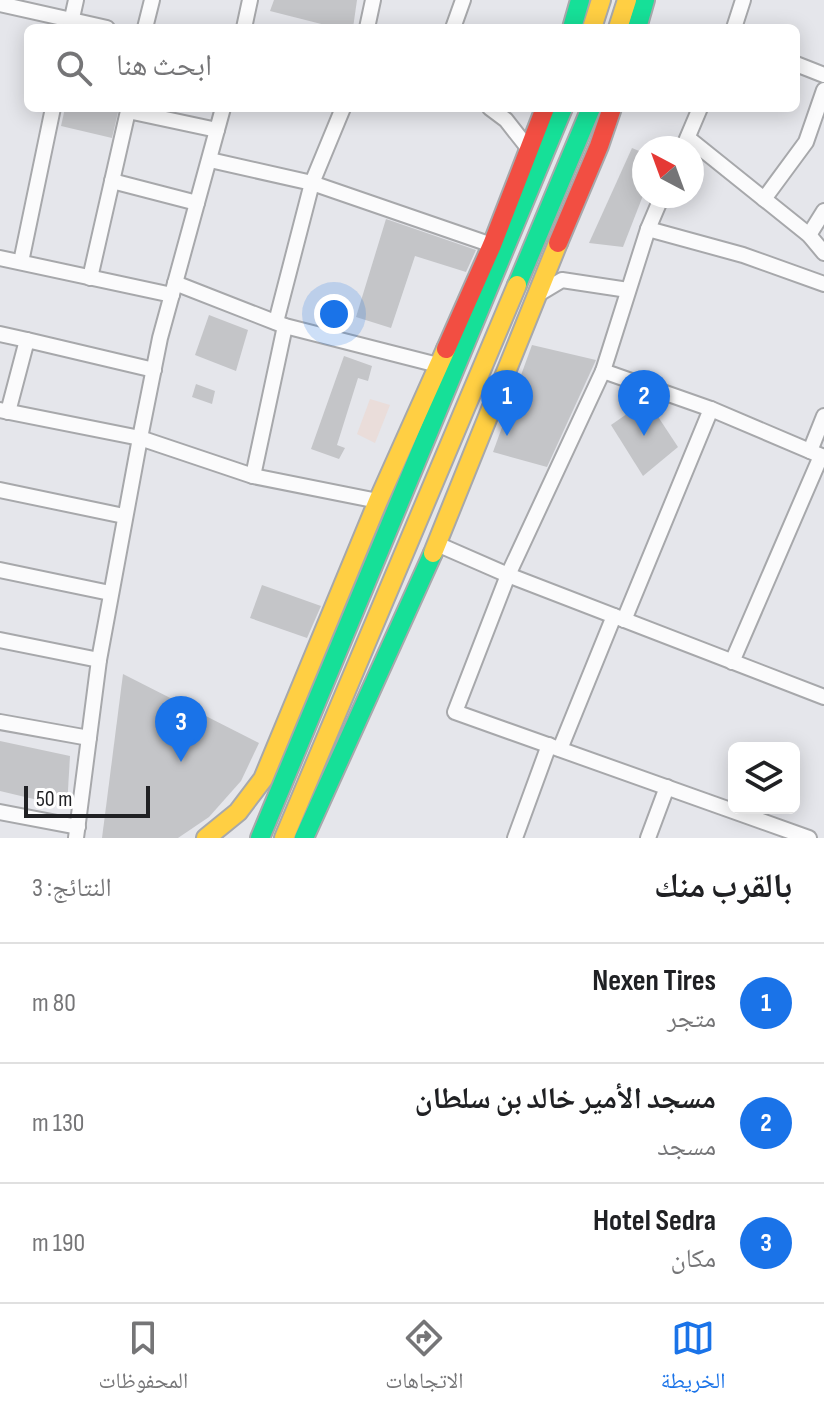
<!DOCTYPE html>
<html lang="ar">
<meta charset="utf-8">
<style>
body{margin:0;font-family:"Sofia Sans Condensed","Noto Naskh Arabic",sans-serif;background:#f2f2f2;color:#202124;direction:rtl}
.controls{position:absolute;right:24px;bottom:24px;display:grid;overflow:hidden;border-radius:12px;box-shadow:0 4px 20px #0003}
.controls button{width:72px;height:72px;display:grid;place-items:center;padding:0;border:0;border-bottom:2px solid #e0e0e0;background:#fff;color:#202124;font:40px sans-serif}
.compass{position:absolute;left:632px;top:136px;width:72px;height:72px;border-radius:50%;background:#fff;box-shadow:0 4px 20px #0003;rotate:319deg}
.scale{position:absolute;left:24px;bottom:20px;width:126px;box-sizing:border-box;padding-left:8px;border:4px solid #202124;border-top:0;font-size:22px;line-height:28px;white-space:nowrap;color:#202124;-webkit-text-stroke:6px #fff;paint-order:stroke}
.you{position:absolute;left:334px;top:314px;width:28px;height:28px;margin:-20px;border:6px solid #fff;border-radius:50%;background:#1a73e8;box-shadow:0 0 0 12px #1a73e833}
.badge{display:grid;place-items:center;width:52px;height:52px;border-radius:50%;background:#1a73e8;color:#fff;font-size:26px;font-weight:700}
.pin{position:absolute;translate:-50% -66px;filter:drop-shadow(0 2px 4px #0008)}
.pin::after{content:'';position:absolute;top:42px;width:28px;height:24px;background:inherit;clip-path:polygon(0 0,100% 0,50% 100%)}
.list{margin:0;padding:0;list-style:none}
h2{display:flex;justify-content:space-between;align-items:center;height:104px;margin:0;padding:0 32px;font-size:34px}
h2 small{font-size:26px;font-weight:400;color:#757577}
.list li{display:grid;grid-template-columns:52px 1fr auto;gap:24px;align-items:center;box-sizing:border-box;height:120px;padding:0 32px;border-top:2px solid #e0e0e0}
.list b{display:block;font-size:30px;white-space:nowrap}
.list p{margin:0;font-size:26px;white-space:nowrap;color:#757577}
.list em{font-size:26px;font-style:normal;color:#757577}
.icon{flex:none;width:44px;height:44px;fill:none;stroke:currentColor;stroke-width:2;stroke-linecap:round;stroke-linejoin:round}
.map{position:relative;flex:none;width:824px;height:838px;overflow:hidden;direction:ltr}
.search{position:absolute;background:#fff;box-shadow:0 4px 20px #0003;left:24px;right:24px;top:24px;height:88px;display:flex;align-items:center;gap:20px;box-sizing:border-box;padding:0 28px;border-radius:12px;color:#757577;font-size:30px}
.sheet{height:464px;background:#fff}
nav{display:flex;justify-content:space-around;align-items:center;box-sizing:border-box;height:112px;border-top:2px solid #e0e0e0;background:#fff;font-size:22px;color:#757577}
nav a{display:grid;justify-items:center;gap:4px}
nav .on{color:#1a73e8}
.map>svg:first-child{display:block}
.commercial{fill:#eaddda}
.building{fill:#c4c5c8}
.lines{fill:none;stroke-linecap:round;stroke-linejoin:round}
.street-casing{stroke:#a7a8ab;stroke-width:18}
.fast-casing{stroke:#a7a8ab;stroke-width:22}
.slow-casing{stroke:#a7a8ab;stroke-width:22}
.jam-casing{stroke:#a7a8ab;stroke-width:22}
.street{stroke:#fbfbfc;stroke-width:14}
.fast{stroke:#16e098;stroke-width:18}
.slow{stroke:#ffcf43;stroke-width:18}
.jam{stroke:#f24e42;stroke-width:18}
</style>
<div class="map">
<svg width="824" height="838" viewBox="0 0 824 838">
<rect width="100%" height="100%" fill="#e5e6eb"/>
<polygon class="commercial" points="370,399 390,405 375,443 357,434"/>
<g class="building">
<polygon points="274,0 357,0 353,28 337,28 270,11"/>
<polygon points="65,108 119,108 112,138 61,126"/>
<polygon points="632,148 644,153 644,193 623,247 589,243"/>
<polygon points="386,219 476,250 466,272 415,256 391,328 356,317"/>
<polygon points="209,315 248,330 236,371 195,355"/>
<polygon points="532,345 596,360 547,467 493,452"/>
<polygon points="344,356 372,366 368,381 358,378 337,445 345,448 339,459 311,449"/>
<polygon points="196,384 215,391 212,404 192,397"/>
<polygon points="647,400 678,447 643,476 611,425"/>
<polygon points="262,585 321,606 307,638 250,618"/>
<polygon points="123,674 259,743 241,781 209,817 178,838 102,838"/>
<polygon points="0,741 70,756 67,807 0,791"/>
</g>
<g class="lines">
<defs>
<g id="street">
<polyline points="0,4 107,28"/>
<polyline points="70,27 76,0"/>
<polyline points="145,28 152,0"/>
<polyline points="244,28 250,0"/>
<polyline points="367,28 373,0"/>
<polyline points="453,28 463,0"/>
<polyline points="734,28 743,0"/>
<polyline points="796,64 824,75"/>
<polyline points="490,108 506,120 528,148"/>
<polyline points="688,138 809,235 824,253"/>
<polyline points="683,148 700,108"/>
<polyline points="210,160 312,183 343,108"/>
<polyline points="112,181 197,203"/>
<polyline points="662,196 648,229 603,371 508,575 455,712 809,838"/>
<polyline points="764,199 806,142 824,90"/>
<polyline points="648,229 743,255 824,284"/>
<polyline points="809,235 824,211"/>
<polyline points="0,258 172,295"/>
<polyline points="21,262 53,108"/>
<polyline points="90,278 128,111 217,130"/>
<polyline points="175,283 285,326 438,365"/>
<polyline points="537,295 562,280 628,290"/>
<polyline points="276,322 312,183 492,245"/>
<polyline points="0,334 27,340"/>
<polyline points="603,371 711,409 824,457"/>
<polyline points="0,410 140,438 253,476 378,501"/>
<polyline points="8,412 27,340 154,370"/>
<polyline points="810,451 824,416"/>
<polyline points="253,476 285,326"/>
<polyline points="0,490 124,516"/>
<polyline points="437,544 508,575 824,697"/>
<polyline points="0,570 110,593"/>
<polyline points="624,620 711,409"/>
<polyline points="0,640 99,660"/>
<polyline points="732,662 821,456"/>
<polyline points="0,722 89,738"/>
<polyline points="560,749 614,616"/>
<polyline points="0,812 78,827"/>
<polyline points="76,838 99,660 140,438 160,338 223,108"/>
<polyline points="515,838 549,745"/>
<polyline points="648,838 667,787"/>
</g>
<g id="fast">
<polyline points="572,28 580,0"/>
<polyline points="637,28 645,0"/>
<polyline points="517,285 591,108"/>
<polyline points="260,838 563,108"/>
<polyline points="304,838 433,553"/>
</g>
<g id="slow">
<polyline points="592,28 601,0"/>
<polyline points="618,28 627,0"/>
<polyline points="433,553 558,243"/>
<polyline points="206,838 238,812 263,779 378,501 446,349"/>
<polyline points="284,838 517,285"/>
</g>
<g id="jam">
<polyline points="558,243 599,146 612,108"/>
<polyline points="446,349 492,245 545,108"/>
</g>
</defs>
<use href="#street" class="street-casing"/>
<use href="#fast" class="fast-casing"/>
<use href="#slow" class="slow-casing"/>
<use href="#jam" class="jam-casing"/>
<use href="#street" class="street"/>
<use href="#fast" class="fast"/>
<use href="#slow" class="slow"/>
<use href="#jam" class="jam"/>
</g>
</svg>
<div class="controls">
<button><svg class="icon" aria-label="layers" viewBox="0 0 24 24"><path d="M12 4l9 5-9 5-9-5zM3 14l9 5 9-5"/></svg></button>
</div>
<svg class="compass" viewBox="-18 -18 36 36"><path d="M0-13l5 13h-10z" fill="#e53935"/><path d="M0 13l5-13h-10z" fill="#757577"/></svg>
<div class="scale">50 m</div>
<div class="you"></div>
<div class="pin badge" style="left:507px;top:436px">1</div>
<div class="pin badge" style="left:644px;top:436px">2</div>
<div class="pin badge" style="left:181px;top:762px">3</div>
<div class="search"><svg class="icon" aria-label="search" viewBox="0 0 24 24"><circle cx="10" cy="10" r="6"/><path d="M15 15l6 6"/></svg>ابحث هنا</div>
</div>
<section class="sheet">
<h2>بالقرب منك<small>النتائج: 3</small></h2>
<ul class="list">
<li><span class="badge">1</span><div><b>Nexen Tires</b><p>متجر</p></div><em>80 m</em></li>
<li><span class="badge">2</span><div><b>مسجد الأمير خالد بن سلطان</b><p>مسجد</p></div><em>130 m</em></li>
<li><span class="badge">3</span><div><b>Hotel Sedra</b><p>مكان</p></div><em>190 m</em></li>
</ul>
</section>
<nav>
<a class="on"><svg class="icon" aria-label="map" viewBox="0 0 24 24"><path d="M3 6l6-2 6 2 6-2v14l-6 2-6-2-6 2zM9 4v14M15 6v14"/></svg>الخريطة</a>
<a><svg class="icon" aria-label="directions" viewBox="0 0 24 24"><path d="M12 3l9 9-9 9-9-9zM9 14v-3h6M13 9l2 2-2 2"/></svg>الاتجاهات</a>
<a><svg class="icon" aria-label="saved" viewBox="0 0 24 24"><path d="M7 4h10v16l-5-4-5 4z"/></svg>المحفوظات</a>
</nav>
